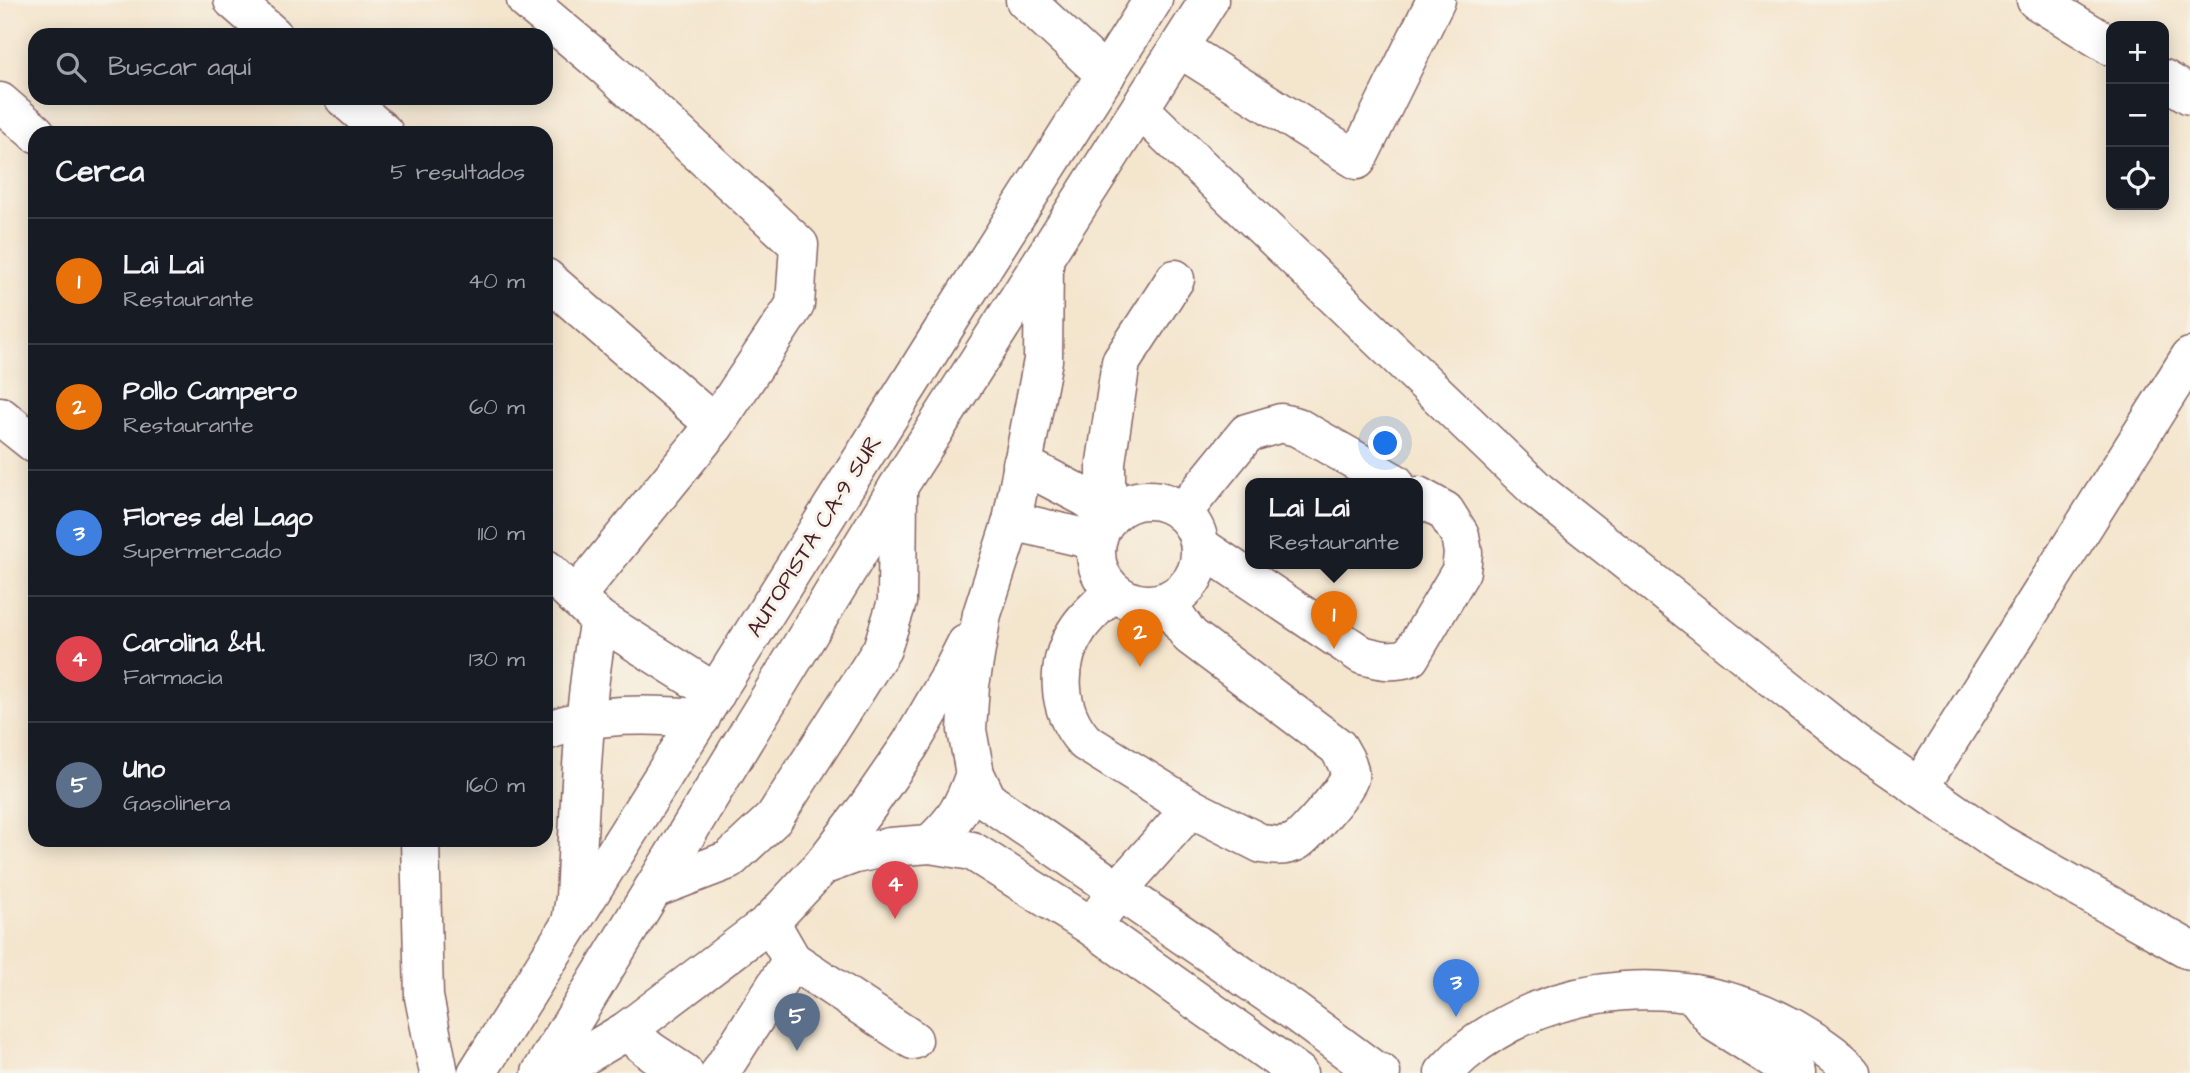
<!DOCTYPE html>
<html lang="es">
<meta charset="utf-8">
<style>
body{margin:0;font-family:"Architects Daughter",sans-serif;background:#20242c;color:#f1f3f6}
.controls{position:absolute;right:21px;top:21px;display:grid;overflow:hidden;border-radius:14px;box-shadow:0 4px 18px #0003}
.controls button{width:63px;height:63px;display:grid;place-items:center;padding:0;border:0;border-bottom:2px solid #363941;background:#171b24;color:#f1f3f6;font:35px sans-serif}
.you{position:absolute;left:1386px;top:444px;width:24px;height:24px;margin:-18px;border:5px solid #fff;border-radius:50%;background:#1a73e8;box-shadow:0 0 0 10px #1a73e833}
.badge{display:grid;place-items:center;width:46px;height:46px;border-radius:50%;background:#ea580c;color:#fff;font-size:23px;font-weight:700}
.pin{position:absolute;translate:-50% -58px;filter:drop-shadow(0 2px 4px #0008)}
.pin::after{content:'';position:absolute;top:37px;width:24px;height:21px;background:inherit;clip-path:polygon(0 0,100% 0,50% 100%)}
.popup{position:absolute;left:1245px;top:478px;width:178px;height:91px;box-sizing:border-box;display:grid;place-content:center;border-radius:14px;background:#171b24;filter:drop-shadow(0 2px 5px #0005);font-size:23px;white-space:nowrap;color:#9ea1a6}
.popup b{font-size:26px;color:#f1f3f6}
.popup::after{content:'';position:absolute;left:50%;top:100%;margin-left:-14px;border:14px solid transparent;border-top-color:#171b24}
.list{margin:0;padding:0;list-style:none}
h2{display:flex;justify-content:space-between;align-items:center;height:91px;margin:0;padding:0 28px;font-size:30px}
h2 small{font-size:23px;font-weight:400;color:#9ea1a6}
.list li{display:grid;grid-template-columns:46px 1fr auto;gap:21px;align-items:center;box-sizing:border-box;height:126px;padding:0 28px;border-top:2px solid #363941}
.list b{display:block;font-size:26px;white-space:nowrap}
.list p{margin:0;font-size:23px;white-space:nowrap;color:#9ea1a6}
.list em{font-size:23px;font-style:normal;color:#9ea1a6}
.icon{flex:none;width:38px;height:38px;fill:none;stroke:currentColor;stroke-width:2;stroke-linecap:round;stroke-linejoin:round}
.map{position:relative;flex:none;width:2190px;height:1073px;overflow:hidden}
.search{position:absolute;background:#171b24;box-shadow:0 4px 18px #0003;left:28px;top:28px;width:525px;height:77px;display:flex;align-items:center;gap:18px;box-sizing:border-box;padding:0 24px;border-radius:21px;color:#9ea1a6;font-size:26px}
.panel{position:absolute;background:#171b24;box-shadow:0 4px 18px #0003;left:28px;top:126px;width:525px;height:721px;border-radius:21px}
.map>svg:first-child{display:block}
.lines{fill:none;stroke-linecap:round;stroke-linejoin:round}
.minor-casing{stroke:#866464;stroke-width:41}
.highway-casing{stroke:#866464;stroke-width:41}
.minor{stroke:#fff;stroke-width:38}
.highway{stroke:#fff;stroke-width:38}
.labels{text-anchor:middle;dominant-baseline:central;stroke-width:6;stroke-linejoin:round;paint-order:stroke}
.street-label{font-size:23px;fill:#4a1f2b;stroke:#f7f3e8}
</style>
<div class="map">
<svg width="2190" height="1073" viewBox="0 0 2190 1073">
<rect width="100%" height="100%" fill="#f7f3e8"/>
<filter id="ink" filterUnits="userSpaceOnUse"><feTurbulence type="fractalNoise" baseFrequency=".0143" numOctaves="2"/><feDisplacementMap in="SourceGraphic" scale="14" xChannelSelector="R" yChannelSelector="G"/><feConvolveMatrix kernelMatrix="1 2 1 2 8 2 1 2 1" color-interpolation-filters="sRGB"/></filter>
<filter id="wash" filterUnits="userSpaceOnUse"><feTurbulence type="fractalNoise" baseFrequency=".00686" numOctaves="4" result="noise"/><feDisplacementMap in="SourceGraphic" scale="28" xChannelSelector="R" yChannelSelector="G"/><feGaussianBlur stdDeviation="1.57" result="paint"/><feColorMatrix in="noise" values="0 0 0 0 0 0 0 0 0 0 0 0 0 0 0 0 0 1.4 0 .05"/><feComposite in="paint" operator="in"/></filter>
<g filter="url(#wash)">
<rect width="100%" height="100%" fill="#f4e5cd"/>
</g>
<g filter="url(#ink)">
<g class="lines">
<defs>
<g id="minor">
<polyline points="233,0 273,35"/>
<polyline points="526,0 607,68 799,245 795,305 715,425 575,597"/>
<polyline points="1025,0 1106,75"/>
<polyline points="2036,0 2111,46"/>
<polyline points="1179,48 1357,160 1436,0"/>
<polyline points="2164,79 2190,95"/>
<polyline points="344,98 384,133"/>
<polyline points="0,102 36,133"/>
<polyline points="1140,109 1538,491 1856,744 2000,844 2190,950"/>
<polyline points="1044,260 1043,360 1012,521 982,614 970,685 967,730 975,774 988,801 1295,1012 1376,1072 1381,1073"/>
<polyline points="546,278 715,425"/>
<polyline points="0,416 35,444"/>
<polyline points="1022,464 1087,498 1108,518"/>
<circle cx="1148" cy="552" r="52"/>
<polyline points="1115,512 1106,493 1106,462 1121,362 1175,279"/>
<polyline points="1182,513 1247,433 1281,423 1297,427 1395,483"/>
<polyline points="1012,521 1097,541"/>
<path d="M1200,546l162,109c18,5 30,8 48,2l51,-86 2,-18 -3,-18 -15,-24 -27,-15"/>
<polyline points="546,569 599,619 716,693"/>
<path d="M1166,602l24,34 148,111c5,9 13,20 11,31 -2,10 -44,59 -54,64 -11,5 -21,4 -33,2l-71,-36"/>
<path d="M546,731c49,-19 104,-17 155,-13"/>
<polyline points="1919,788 2190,357"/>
<polyline points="420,840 424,997 439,1073"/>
<path d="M930,844c26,-24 33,-37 45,-70"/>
<polyline points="822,866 855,854 890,847 930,844 972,851 1091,926 1298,1073"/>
<polyline points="653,889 729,860 774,818 882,649 897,602 898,487"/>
<path d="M1103,911l16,-22 72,-81 -106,-66c-29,-32 -31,-79 -6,-115 9,-13 23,-24 34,-36"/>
<polyline points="770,922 792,960 913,1040"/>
<path d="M571,923l4,-25c5,-94 7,-187 24,-279"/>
<polyline points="1694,994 1716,1023 1796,1073"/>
<polyline points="626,1031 652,1052 684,1073"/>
<polyline points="555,1073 626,1031 770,922 822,866 868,806 910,745 948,680 966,644"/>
<polyline points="720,1073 792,960"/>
<path d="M1444,1073c6,-6 12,-13 19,-19 90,-75 224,-83 326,-28 22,13 46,27 64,47"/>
</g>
<g id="highway">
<polyline points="477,1073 945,327 1153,0"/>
<polyline points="541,1073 898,487 1209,0"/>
</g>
</defs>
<use href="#minor" class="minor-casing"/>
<use href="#highway" class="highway-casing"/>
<use href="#minor" class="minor"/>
<use href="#highway" class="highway"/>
</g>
</g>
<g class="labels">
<g class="street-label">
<text transform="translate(814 536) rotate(-58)">AUTOPISTA CA-9 SUR</text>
</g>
</g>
</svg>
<div class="controls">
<button>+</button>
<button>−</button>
<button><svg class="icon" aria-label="locate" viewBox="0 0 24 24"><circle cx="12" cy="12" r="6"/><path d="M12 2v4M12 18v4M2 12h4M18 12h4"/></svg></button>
</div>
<div class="you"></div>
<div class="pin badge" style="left:1334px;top:649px;background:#e8710a">1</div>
<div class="popup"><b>Lai Lai</b>Restaurante</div>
<div class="pin badge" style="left:1140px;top:667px;background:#e8710a">2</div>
<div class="pin badge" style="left:1456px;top:1017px;background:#3f7fe0">3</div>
<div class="pin badge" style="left:895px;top:919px;background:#e0444e">4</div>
<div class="pin badge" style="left:797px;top:1051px;background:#5c6f8a">5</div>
<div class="search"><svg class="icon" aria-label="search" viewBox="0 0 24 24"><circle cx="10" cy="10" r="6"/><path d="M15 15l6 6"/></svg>Buscar aquí</div>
<section class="panel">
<h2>Cerca<small>5 resultados</small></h2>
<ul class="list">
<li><span class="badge" style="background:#e8710a">1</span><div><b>Lai Lai</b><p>Restaurante</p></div><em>40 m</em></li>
<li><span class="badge" style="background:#e8710a">2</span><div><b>Pollo Campero</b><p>Restaurante</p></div><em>60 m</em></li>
<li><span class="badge" style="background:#3f7fe0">3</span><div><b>Flores del Lago</b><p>Supermercado</p></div><em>110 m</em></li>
<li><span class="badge" style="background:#e0444e">4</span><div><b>Carolina &amp;H.</b><p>Farmacia</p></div><em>130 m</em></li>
<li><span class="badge" style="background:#5c6f8a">5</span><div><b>Uno</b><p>Gasolinera</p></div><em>160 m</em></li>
</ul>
</section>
</div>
